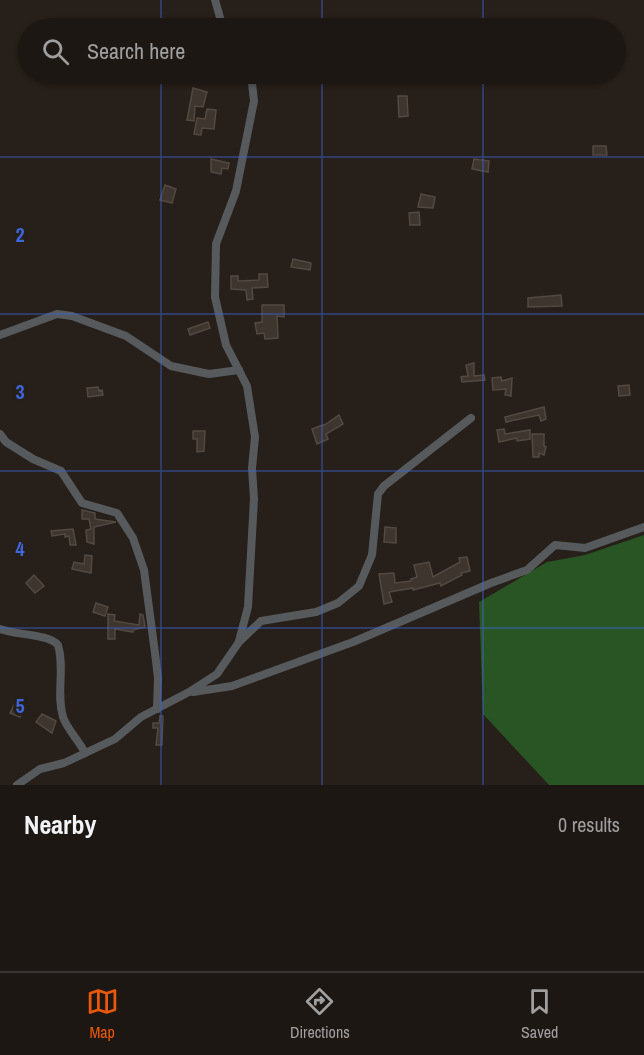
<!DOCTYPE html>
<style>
body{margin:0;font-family:"Archivo Narrow",sans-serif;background:#25201c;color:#f1f3f6}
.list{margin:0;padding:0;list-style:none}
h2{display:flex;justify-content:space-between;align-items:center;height:78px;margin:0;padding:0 24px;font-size:26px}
h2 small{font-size:20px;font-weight:400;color:#a09fa0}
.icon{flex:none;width:33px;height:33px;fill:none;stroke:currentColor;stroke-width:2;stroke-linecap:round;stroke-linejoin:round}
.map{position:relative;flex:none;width:644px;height:785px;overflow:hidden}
.search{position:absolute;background:#1d1713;box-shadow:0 2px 4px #0004;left:18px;right:18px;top:18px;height:66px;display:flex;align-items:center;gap:15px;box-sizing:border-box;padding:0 21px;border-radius:33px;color:#a09fa0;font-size:22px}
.sheet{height:186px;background:#1d1713}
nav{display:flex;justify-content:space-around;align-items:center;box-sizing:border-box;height:84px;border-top:2px solid #3b3633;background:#1d1713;font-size:16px;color:#a09fa0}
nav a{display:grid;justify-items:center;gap:3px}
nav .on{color:#ea580c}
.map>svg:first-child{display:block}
.green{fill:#285523}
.building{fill:#3d352e;stroke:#524942;stroke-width:1.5}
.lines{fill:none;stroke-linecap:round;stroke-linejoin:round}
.minor{stroke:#565a5d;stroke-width:8}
.grid{fill:none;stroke:#3d66db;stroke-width:1.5;stroke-opacity:0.55}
.grid-label{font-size:20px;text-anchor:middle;font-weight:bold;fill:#3d66db;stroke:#271f19;stroke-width:6;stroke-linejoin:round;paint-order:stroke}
</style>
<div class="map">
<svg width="644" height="785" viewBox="0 0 644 785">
<rect width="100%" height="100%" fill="#271f19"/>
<polygon class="green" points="644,535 644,785 549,785 483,714 479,602 547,562 585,555"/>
<g class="building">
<polygon points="193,88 207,92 203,107 195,106 194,121 187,120"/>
<polygon points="398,96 407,96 408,116 399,117"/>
<polygon points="207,109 216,110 214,129 202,128 201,135 194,134 197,118 205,119"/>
<polygon points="593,146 606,146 607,155 593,155"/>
<polygon points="211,159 229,163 228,169 222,168 221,174 211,172"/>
<polygon points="474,159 489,161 488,172 472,169"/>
<polygon points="165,185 176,189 172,203 160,200"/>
<polygon points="421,194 435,197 433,208 418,207"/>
<polygon points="419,212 420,225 410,225 409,213"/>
<polygon points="293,259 311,263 310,270 291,267"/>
<polygon points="259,274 267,274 268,287 252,288 253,299 247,300 246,290 231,289 231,276 238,276 238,281 259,280"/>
<polygon points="561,295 562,306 528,307 528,298"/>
<polygon points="262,305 284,305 284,317 277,316 278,338 265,339 264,333 257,334 255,323 262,322"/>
<polygon points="208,322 210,328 190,335 188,329"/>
<polygon points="474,363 474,376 484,375 485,380 462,382 461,377 468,376 466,365"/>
<polygon points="501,377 502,381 512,378 511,396 505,395 506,389 493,390 492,378"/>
<polygon points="629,385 630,395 619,396 618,386"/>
<polygon points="98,387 99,391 102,390 103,395 88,397 87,388"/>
<polygon points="544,407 546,419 541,421 539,415 506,422 505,417"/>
<polygon points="339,415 343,424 326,434 328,439 317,444 312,429 326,424"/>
<polygon points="504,429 505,434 530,430 530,439 517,441 517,438 499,442 497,430"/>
<polygon points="193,431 205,431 204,451 197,452 197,439 193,439"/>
<polygon points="532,434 544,434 544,446 546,447 544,455 539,453 539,457 533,457"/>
<polygon points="82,510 95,513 95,519 116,522 94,527 94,544 87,542 86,530 91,529 89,519 82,519"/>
<polygon points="385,527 396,528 396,543 384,542"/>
<polygon points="73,529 76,545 70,545 69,536 65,537 65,534 52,536 51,531"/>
<polygon points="85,555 92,556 91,573 72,569 74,562 84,564"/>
<polygon points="467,557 470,571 461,573 462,575 441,586 440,583 413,590 413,588 389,592 392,602 384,604 379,574 394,573 395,583 411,581 411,579 417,577 414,565 429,562 433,577 460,562 459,558"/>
<polygon points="34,575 44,586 35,593 26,583"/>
<polygon points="96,603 108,607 105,616 93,612"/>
<polygon points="108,614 115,615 114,621 139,625 140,614 143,615 145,627 133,630 133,632 115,629 115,639 108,639"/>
<polygon points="16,701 25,706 20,717 10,713"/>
<polygon points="42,714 56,721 52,733 36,722"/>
<polygon points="160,716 163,716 162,745 156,745 158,728 153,728 153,723 159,723"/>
</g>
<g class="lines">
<g class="minor">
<polyline points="215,0 223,28"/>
<polyline points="0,335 57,314 72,316 126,336 171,366 209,374 239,370"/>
<polyline points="0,434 6,442 33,459 61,471 82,503 117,513 133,538 144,570 155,653 158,678 157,709"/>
<path d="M0,629c16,6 49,5 58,16 7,23 -2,49 5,72 5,14 16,23 22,36"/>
<polyline points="239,641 248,607 254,499 252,468 255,437 247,386 226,345 215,297 216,244 236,191 254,101 251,74"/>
<polyline points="193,692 232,686 353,642 491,583 527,570 555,545 585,548 644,527"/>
<polyline points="17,785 40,769 64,763 115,739 141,717 189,692 217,674 239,642 261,621 316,612 338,603 359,586 372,555 378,494 384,486 471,418"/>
</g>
</g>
<path class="grid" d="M161,0v28M322,0v28M483,0v28M161,74v711M322,74v711M483,74v711M0,157h644M0,314h644M0,471h644M0,628h644"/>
<g class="grid-label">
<text x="20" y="242">2</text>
<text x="20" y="399">3</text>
<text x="20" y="556">4</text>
<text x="20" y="713">5</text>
</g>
</svg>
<div class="search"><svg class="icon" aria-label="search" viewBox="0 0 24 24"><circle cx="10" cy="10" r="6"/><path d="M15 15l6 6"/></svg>Search here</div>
</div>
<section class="sheet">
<h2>Nearby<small>0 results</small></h2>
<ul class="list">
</ul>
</section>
<nav>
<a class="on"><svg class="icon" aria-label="map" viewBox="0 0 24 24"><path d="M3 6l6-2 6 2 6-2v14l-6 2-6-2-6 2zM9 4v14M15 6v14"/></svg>Map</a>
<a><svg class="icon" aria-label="directions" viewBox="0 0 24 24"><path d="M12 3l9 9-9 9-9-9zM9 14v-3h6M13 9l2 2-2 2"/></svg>Directions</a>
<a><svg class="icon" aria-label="saved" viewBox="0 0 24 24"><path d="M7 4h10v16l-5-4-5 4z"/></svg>Saved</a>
</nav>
